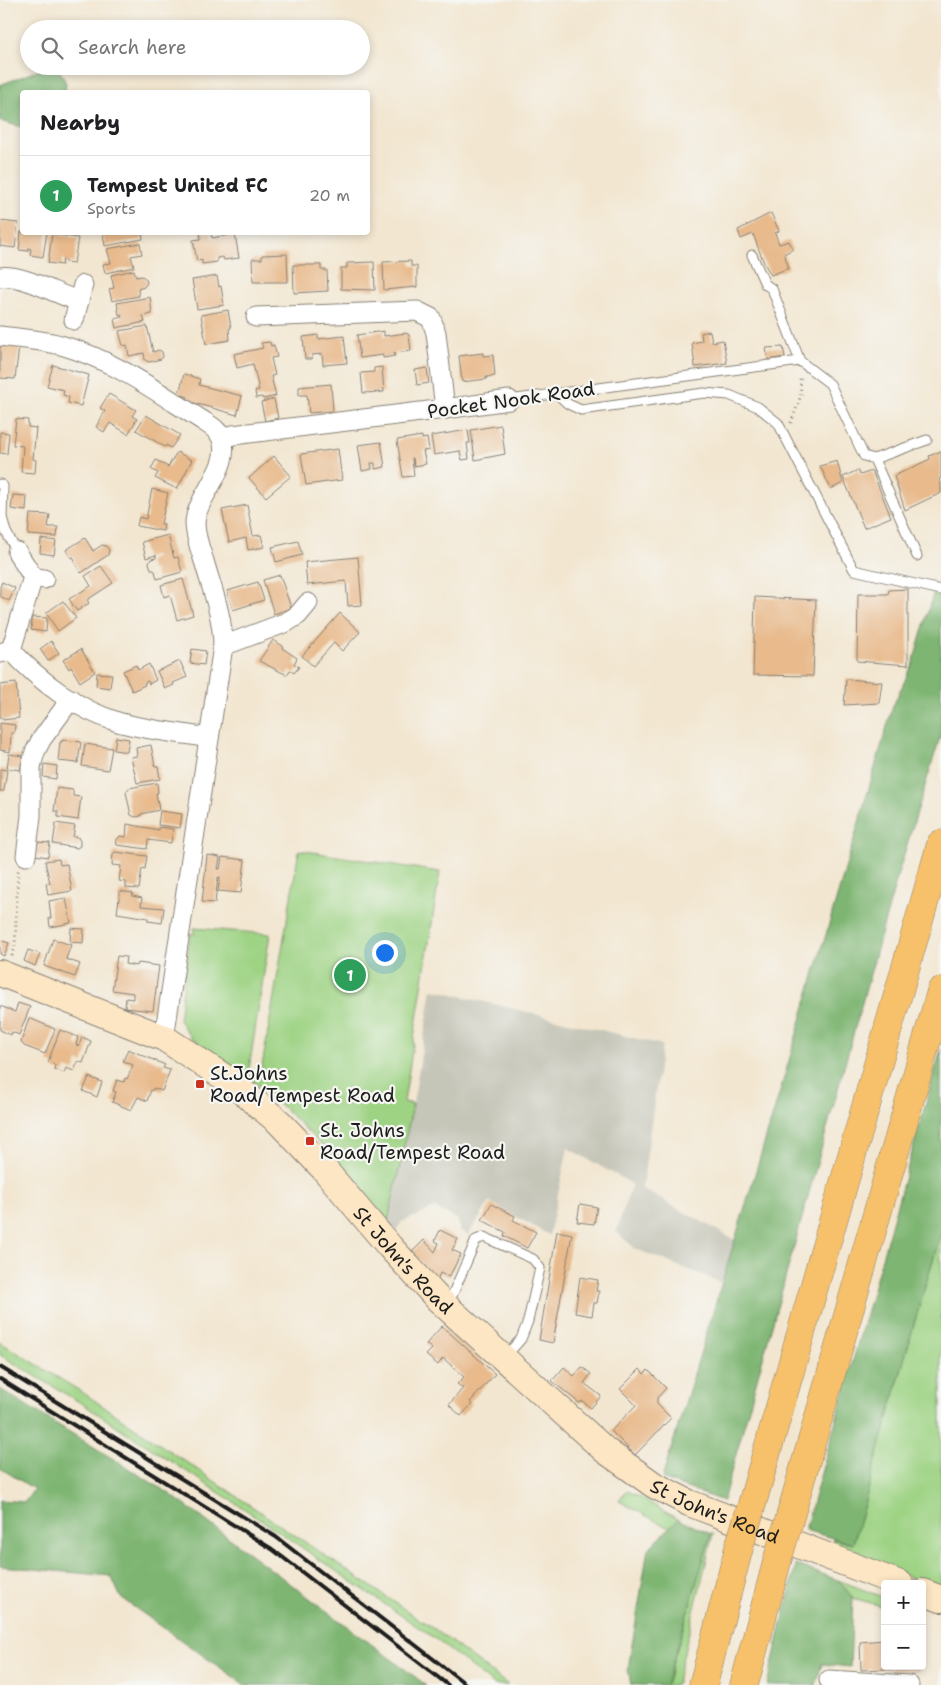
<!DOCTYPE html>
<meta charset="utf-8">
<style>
body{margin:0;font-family:"Shantell Sans",sans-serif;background:#f2f2f2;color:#202124}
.controls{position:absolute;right:15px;bottom:15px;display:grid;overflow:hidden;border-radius:5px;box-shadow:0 2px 8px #0003}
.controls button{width:45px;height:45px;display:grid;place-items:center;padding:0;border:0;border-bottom:1px solid #e0e0e0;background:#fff;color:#202124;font:25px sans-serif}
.you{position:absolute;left:384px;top:952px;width:18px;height:18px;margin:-12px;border:4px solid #fff;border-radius:50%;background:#1a73e8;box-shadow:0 0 0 8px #1a73e833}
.badge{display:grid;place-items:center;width:32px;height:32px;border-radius:50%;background:#c8321e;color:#fff;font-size:16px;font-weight:700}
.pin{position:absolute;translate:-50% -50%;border:2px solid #fff;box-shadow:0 1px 5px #0006}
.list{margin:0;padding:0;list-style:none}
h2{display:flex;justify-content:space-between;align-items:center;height:65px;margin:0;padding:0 20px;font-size:21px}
h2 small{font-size:16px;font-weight:400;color:#757577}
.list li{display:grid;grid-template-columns:32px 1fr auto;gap:15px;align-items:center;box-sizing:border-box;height:80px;padding:0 20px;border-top:1px solid #e0e0e0}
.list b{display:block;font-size:19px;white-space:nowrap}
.list p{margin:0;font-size:16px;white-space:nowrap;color:#757577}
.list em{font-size:16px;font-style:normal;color:#757577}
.icon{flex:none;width:28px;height:28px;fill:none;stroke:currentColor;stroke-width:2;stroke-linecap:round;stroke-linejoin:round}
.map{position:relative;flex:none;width:941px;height:1685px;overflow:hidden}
.search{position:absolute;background:#fff;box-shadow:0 2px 8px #0003;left:20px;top:20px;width:350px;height:55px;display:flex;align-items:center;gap:12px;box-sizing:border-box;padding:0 18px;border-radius:28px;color:#757577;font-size:19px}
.panel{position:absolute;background:#fff;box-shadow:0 2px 8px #0003;left:20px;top:90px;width:350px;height:145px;border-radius:5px}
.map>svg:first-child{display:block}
.industrial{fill:#c5c5b8}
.green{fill:#9ed384;stroke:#5d7850}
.forest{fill:#7eb572;stroke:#4d6847}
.building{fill:#e8ba8c}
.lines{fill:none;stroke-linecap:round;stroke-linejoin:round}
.lane-casing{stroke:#878176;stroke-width:11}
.street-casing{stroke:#878176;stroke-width:21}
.secondary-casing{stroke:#878176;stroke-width:28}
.highway-casing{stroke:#878176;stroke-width:29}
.path{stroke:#878176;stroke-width:3;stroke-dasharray:1 4;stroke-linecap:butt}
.lane{stroke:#fff;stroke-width:9}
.street{stroke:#fff;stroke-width:19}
.secondary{stroke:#fce6c4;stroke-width:26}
.highway{stroke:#f7c06b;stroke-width:28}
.rail{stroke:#1c1c1c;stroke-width:4}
.highway-bridge-casing{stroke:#878176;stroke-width:29;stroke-linecap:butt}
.highway-bridge{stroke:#f7c06b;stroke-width:28}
.poi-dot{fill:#c8321e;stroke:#f6f6f2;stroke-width:2}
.labels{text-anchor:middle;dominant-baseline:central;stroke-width:4.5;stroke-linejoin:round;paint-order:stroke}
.street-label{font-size:19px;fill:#1c1c1c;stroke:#f6f6f2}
.poi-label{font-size:19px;fill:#1c1c1c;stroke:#f6f6f2;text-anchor:start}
</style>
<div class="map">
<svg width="941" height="1685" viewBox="0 0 941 1685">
<rect width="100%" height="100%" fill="#f6f6f2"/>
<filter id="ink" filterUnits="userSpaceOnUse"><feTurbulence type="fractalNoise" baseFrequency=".02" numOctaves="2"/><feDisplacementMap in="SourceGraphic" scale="10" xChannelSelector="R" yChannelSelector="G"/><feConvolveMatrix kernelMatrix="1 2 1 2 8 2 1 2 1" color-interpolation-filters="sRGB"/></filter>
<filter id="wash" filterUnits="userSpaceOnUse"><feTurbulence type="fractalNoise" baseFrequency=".0096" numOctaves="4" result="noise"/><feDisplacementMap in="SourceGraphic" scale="20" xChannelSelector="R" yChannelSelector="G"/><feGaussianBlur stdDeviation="1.12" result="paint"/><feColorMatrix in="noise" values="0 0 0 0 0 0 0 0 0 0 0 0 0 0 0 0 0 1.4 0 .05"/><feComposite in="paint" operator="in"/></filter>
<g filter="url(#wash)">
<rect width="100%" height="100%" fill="#f2e6d0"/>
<polygon class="industrial" points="432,989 662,1045 642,1189 735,1240 722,1283 636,1249 616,1232 632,1184 568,1148 549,1235 490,1202 468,1235 460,1230 458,1220 435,1208 402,1222 394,1233 387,1226 413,1104"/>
<g class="green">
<polygon points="299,850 440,872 404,1102 413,1104 387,1226 332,1155 285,1109 248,1076 191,1038 179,1020 190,934 194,934 194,928 270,934 248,1075 260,1078"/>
<polygon points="941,1233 941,1589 830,1548 833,1539 853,1544 916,1317"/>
<polygon points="0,1342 85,1394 437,1631 508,1685 494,1685 434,1638 263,1521 81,1403 0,1355"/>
<polygon points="627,1490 678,1519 669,1528 619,1501"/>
<polygon points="711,1534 713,1534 676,1685 666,1685"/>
<polygon points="838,1580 885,1598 885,1607 853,1598"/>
</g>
<g class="forest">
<polygon points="49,66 57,66 66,83 65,92 22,92 21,127 0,121 0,85"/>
<polygon points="933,594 941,596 941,734 898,874 723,1501 662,1479 776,1105 893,706 913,663"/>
<polygon points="941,1049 941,1233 916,1317 853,1544 805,1530"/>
<polygon points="0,1389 170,1494 426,1685 245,1685 121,1598 111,1576 0,1566 0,1500 25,1502 34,1489 0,1468"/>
<polygon points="678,1519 711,1534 666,1685 631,1685 628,1669 648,1549"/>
<polygon points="796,1565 838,1580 853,1598 850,1667 822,1664 816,1685 767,1685"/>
</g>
<g id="blocks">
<g class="building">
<polygon points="771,213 779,231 775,233 779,244 789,241 793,249 784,254 789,268 771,275 764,263 753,234 741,239 738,230"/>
<polygon points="0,221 18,223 15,248 0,246"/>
<polygon points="21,232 47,232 43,257 30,255 31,249 28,248 28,251 19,250"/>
<polygon points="108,232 142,232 143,239 105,246 103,234"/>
<polygon points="200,232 211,232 212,238 235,234 239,258 224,260 223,257 217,258 217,262 202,264 202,260 197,261 193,240 201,239"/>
<polygon points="52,234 78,238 74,263 65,262 66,260 63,259 62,265 48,263"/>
<polygon points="140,243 142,254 131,256 134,267 105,273 103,264 111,263 107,249"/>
<polygon points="287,254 288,282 253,282 252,259 262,259 262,255"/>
<polygon points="411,261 411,266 417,266 417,287 384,290 383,262"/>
<polygon points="374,262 375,290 341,289 341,268 347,268 347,263"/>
<polygon points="293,265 321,265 321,270 327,270 328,291 294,293"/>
<polygon points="134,270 136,277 142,276 146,279 147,283 144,287 138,289 139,296 112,301 109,289 114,288 111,275"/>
<polygon points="217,276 219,287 221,286 224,305 197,309 192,280"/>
<polygon points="150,297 152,314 143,316 145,322 116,328 114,319 122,317 121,314 119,315 117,303"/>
<polygon points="228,310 231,328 229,329 230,340 206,344 201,315"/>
<polygon points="147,326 153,352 159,350 162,352 163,357 161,359 149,362 145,360 144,353 129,356 127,345 123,346 119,331"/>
<polygon points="384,331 384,336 406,333 409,335 411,351 394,353 395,356 383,358 383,355 360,358 357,335"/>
<polygon points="710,331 712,342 723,340 727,363 695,367 692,343 702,341 701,333"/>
<polygon points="318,335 318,339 344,336 347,363 323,365 322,354 312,355 312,359 305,359 303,337"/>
<polygon points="270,342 271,346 274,345 277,357 271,358 275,375 271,376 276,396 263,399 262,397 256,398 255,391 259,390 253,364 237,368 234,354 263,348 261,343"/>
<polygon points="0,345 19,347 15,379 0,378"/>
<polygon points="783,347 785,357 768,360 766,348"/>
<polygon points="483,353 483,356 493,355 495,376 486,377 487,379 462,382 459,356"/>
<polygon points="53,365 89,375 81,406 68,403 69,397 63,395 64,390 47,386"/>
<polygon points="382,367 384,392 363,393 361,373 374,372 374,368"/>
<polygon points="427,368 429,383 417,385 415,370"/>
<polygon points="184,374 200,379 199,385 242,396 237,415 187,401 188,397 179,394"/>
<polygon points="331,384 333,411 309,413 307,395 299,395 299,387"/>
<polygon points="109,394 136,410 132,416 137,419 128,434 110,423 104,432 96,427 105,411 100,408"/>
<polygon points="274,399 278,418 265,421 261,402"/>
<polygon points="146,415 180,435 171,448 166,445 165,447 136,430"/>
<polygon points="16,419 28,420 28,427 36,428 33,459 36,460 35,473 21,472 23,446 13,445"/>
<polygon points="501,425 505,454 475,460 471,430"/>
<polygon points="468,430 470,443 467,443 469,459 462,460 460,451 434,455 431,436"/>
<polygon points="0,432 9,433 7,454 0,453"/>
<polygon points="422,436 422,439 427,438 429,450 423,451 426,464 414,466 413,458 412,458 414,476 403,477 397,440"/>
<polygon points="381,442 385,467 375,469 375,463 371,463 372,469 362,471 358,445"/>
<polygon points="338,449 342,480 306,485 301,454"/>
<polygon points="941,451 941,478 939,479 941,484 941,493 905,510 894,476 930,459 929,456"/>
<polygon points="177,452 192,460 177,489 155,478 158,473 151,469 156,460 168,467"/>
<polygon points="274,456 291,476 266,497 249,478"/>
<polygon points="837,461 843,483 831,489 820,466"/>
<polygon points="858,470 860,475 872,471 891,517 864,528 843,477"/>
<polygon points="152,489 168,493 161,524 164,524 163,531 137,526 139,517 146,519"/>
<polygon points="13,495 27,496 26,511 11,509"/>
<polygon points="247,505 253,536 261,535 264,547 248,550 246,538 229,542 222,510"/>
<polygon points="30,514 50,515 48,527 58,527 57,537 28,535"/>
<polygon points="168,535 174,558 178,557 182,572 157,579 155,571 151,569 149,563 151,559 156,558 156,555 146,558 142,542"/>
<polygon points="85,538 93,551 102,545 106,546 109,550 108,555 81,573 74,562 75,560 73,557 71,558 66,550"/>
<polygon points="41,539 56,541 54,555 40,553"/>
<polygon points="298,541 302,555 276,562 272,547"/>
<polygon points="358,557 362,605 348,606 346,581 307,585 305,562"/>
<polygon points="101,566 113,583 87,600 89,603 77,611 69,599 91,586 85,576"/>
<polygon points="280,575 291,608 274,614 263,580"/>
<polygon points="183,579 193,615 177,620 170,595 164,597 161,585"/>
<polygon points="2,582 15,588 9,601 0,596 0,587"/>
<polygon points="258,582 264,600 233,610 227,591"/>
<polygon points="908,589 908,665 857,661 858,594 888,594 889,590"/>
<polygon points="755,597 816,600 813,676 753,675"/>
<polygon points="63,601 76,618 58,631 46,613"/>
<polygon points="340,613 360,632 342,651 334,643 313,666 302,656"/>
<polygon points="32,617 47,618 46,632 31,630"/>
<polygon points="273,640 283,646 282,648 297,658 294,664 299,667 294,673 290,670 287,675 259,661"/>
<polygon points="51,641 59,653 48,661 40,649"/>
<polygon points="81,649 95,672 80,682 71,667 69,669 63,660"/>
<polygon points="192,649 206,651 204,665 190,663"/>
<polygon points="180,661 187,677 173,683 174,685 165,689 157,671"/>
<polygon points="149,664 156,680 149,684 148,681 144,683 145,685 132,691 123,671 136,665 138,670"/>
<polygon points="97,673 112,674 110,688 96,686"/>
<polygon points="846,679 882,682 879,703 844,705"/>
<polygon points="16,683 19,718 3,720 3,718 0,719 0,685"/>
<polygon points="0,723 15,725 14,733 11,733 10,752 0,750"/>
<polygon points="116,737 129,739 127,752 114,750"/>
<polygon points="62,740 81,742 78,763 58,761 60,742 62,742"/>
<polygon points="85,744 112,748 108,770 82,766"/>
<polygon points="151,745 155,766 158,766 160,779 137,783 131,757 137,756 136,748"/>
<polygon points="9,754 23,756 20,770 7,768"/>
<polygon points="44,764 57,766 56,779 43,777"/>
<polygon points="0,769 7,770 4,791 0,791"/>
<polygon points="157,783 158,793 156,793 159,810 141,814 141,816 135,817 131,815 126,792 129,788"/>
<polygon points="57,788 73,790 73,796 81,797 78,820 58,817 58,811 54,811"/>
<polygon points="160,811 182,814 180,828 158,825"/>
<polygon points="56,823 75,826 73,837 78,837 80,841 80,846 77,848 53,844"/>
<polygon points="127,824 159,830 159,827 173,829 171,843 148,840 147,849 117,845 116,841 120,836 126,837"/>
<polygon points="37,842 50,843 48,857 35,855"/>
<polygon points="115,852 147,856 145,869 142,868 139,889 126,888 126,882 119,881 121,866 112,865 113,854"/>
<polygon points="207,855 220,857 218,869 220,869 222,857 245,860 241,893 218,891 220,877 218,877 215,903 202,902"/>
<polygon points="59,859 60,865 67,864 72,891 48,895 46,883 50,883 45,861"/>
<polygon points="120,891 133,893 132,896 142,898 141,906 164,908 162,923 148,921 148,918 117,913"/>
<polygon points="66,898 71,923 50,927 49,918 51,918 49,901"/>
<polygon points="71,928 84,929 83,943 70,942"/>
<polygon points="53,939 71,945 66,959 80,964 75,977 44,966"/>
<polygon points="0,940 9,943 4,956 0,954"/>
<polygon points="28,950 40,954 35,966 24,961"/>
<polygon points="117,956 126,957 125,964 137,966 138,963 159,966 153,1011 125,1008 126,998 133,999 133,993 112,990"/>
<polygon points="18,1003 30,1007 19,1035 12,1032 11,1035 0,1030 0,1006 15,1012"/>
<polygon points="29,1018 55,1029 45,1054 24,1046 21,1042"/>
<polygon points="60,1030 78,1037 76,1045 79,1046 82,1037 91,1041 83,1063 78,1061 74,1071 66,1068 64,1073 54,1069 55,1065 48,1062"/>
<polygon points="128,1049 165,1065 163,1068 170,1070 162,1091 154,1088 153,1090 151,1090 147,1101 138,1097 131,1110 112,1102 116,1092 113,1091 117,1080 124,1082 125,1078 127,1079 133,1065 123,1061"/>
<polygon points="89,1077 102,1082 97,1097 83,1091"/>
<polygon points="491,1204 515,1216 513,1220 536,1232 527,1248 504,1236 505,1232 482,1220"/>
<polygon points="580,1204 597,1207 594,1224 577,1222"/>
<polygon points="440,1230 458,1239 452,1250 461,1254 449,1277 440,1273 437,1280 412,1252 424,1240 435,1252 439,1243 435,1241"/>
<polygon points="557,1231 572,1234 553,1343 539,1340"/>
<polygon points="580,1277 598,1280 596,1291 599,1291 597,1303 594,1303 592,1316 575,1313"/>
<polygon points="442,1326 495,1374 470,1402 472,1404 461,1416 449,1405 463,1388 457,1384 464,1377 443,1358 438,1365 426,1355 432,1349 426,1344"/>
<polygon points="564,1367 574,1376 582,1367 591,1374 584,1383 601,1396 591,1408 582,1401 579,1403 552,1381"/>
<polygon points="640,1369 644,1374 648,1370 666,1388 657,1398 657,1404 671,1418 635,1455 611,1431 636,1405 620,1389"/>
<polygon points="884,1640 885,1666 919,1666 919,1671 885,1669 861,1670 860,1642"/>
</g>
</g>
</g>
<g filter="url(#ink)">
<use href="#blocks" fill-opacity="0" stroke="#878176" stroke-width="1"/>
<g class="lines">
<defs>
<g id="lane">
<polyline points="752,255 765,284 772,289 800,361 830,384 864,456 874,459 927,440"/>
<polyline points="556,393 568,404 581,410 704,393 729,395 758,407 778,423 854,570 941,590"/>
<polyline points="509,400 800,361"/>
<polyline points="874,459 917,556"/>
<polyline points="0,484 3,486 2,517 6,532 17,552"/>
<polyline points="448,1305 476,1240 484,1237 533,1259 540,1268 528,1321 521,1339 505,1357"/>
</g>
<g id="street">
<path d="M0,277c21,-4 57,18 79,24"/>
<polyline points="256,317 417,311 431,318 436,333 445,409"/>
<polyline points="74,320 83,285"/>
<path d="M0,336c21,3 44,4 64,10 52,15 96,48 141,76 6,4 13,8 16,15 13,28 -25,59 -26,86 0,13 5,26 9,38 8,28 19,56 19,85l-59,392"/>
<polyline points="222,438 233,435 445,409 509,400"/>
<polyline points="17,552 33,577 44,579"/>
<polyline points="223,646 287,622 298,615 308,603"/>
<polyline points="11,650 33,577"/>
<path d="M0,653l11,-3c28,31 67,60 107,72 27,8 63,11 91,16"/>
<polyline points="26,856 31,816 31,767 35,752 41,740 71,699"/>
<polyline points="829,1680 909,1685"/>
</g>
<g id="secondary">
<path id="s1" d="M0,973l164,65 63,41 52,43 45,47 66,78 48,52 168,152 48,34 35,18 211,81"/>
<polyline points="922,1592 941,1599"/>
</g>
<g id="highway">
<polyline points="750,1511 941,844"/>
<polyline points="788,1524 941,991"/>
<polyline points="703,1685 740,1544"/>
<polyline points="744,1685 778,1558"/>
</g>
</defs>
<use href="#lane" class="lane-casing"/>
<use href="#street" class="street-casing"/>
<use href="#secondary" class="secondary-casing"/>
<use href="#highway" class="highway-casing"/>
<g class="path">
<polyline points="791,423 801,395 800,376"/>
<polyline points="12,956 15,948 18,870"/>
</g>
<use href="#lane" class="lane"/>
<use href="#street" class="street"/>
<use href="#secondary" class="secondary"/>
<use href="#highway" class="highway"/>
<g class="rail">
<polyline points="0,1367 276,1537 467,1685"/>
<polyline points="0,1379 272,1549 448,1685"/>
</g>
<defs>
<g id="highway-bridge">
<polyline points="740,1544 750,1511"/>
<polyline points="778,1558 788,1524"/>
</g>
</defs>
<use href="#highway-bridge" class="highway-bridge-casing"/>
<use href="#highway-bridge" class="highway-bridge"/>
</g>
</g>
<g class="poi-dot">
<rect x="195" y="1079" width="10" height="10" rx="2.5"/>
<rect x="305" y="1136" width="10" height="10" rx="2.5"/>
</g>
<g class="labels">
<g class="street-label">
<text transform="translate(511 400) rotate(-8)">Pocket Nook Road</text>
<text stroke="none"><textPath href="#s1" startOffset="505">St John's Road</textPath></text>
<text stroke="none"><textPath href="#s1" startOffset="909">St John's Road</textPath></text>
</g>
<g class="poi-label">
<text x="210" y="1073">St.Johns<tspan x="210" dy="22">Road/Tempest Road</tspan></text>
<text x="320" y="1130">St. Johns<tspan x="320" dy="22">Road/Tempest Road</tspan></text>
</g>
</g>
</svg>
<div class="controls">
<button>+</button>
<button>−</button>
</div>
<div class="you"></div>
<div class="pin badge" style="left:350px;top:975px;background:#2e9e5b">1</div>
<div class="search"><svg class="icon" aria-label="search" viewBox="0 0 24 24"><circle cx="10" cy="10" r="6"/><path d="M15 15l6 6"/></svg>Search here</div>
<section class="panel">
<h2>Nearby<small></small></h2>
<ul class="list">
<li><span class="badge" style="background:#2e9e5b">1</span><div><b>Tempest United FC</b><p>Sports</p></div><em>20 m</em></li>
</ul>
</section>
</div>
